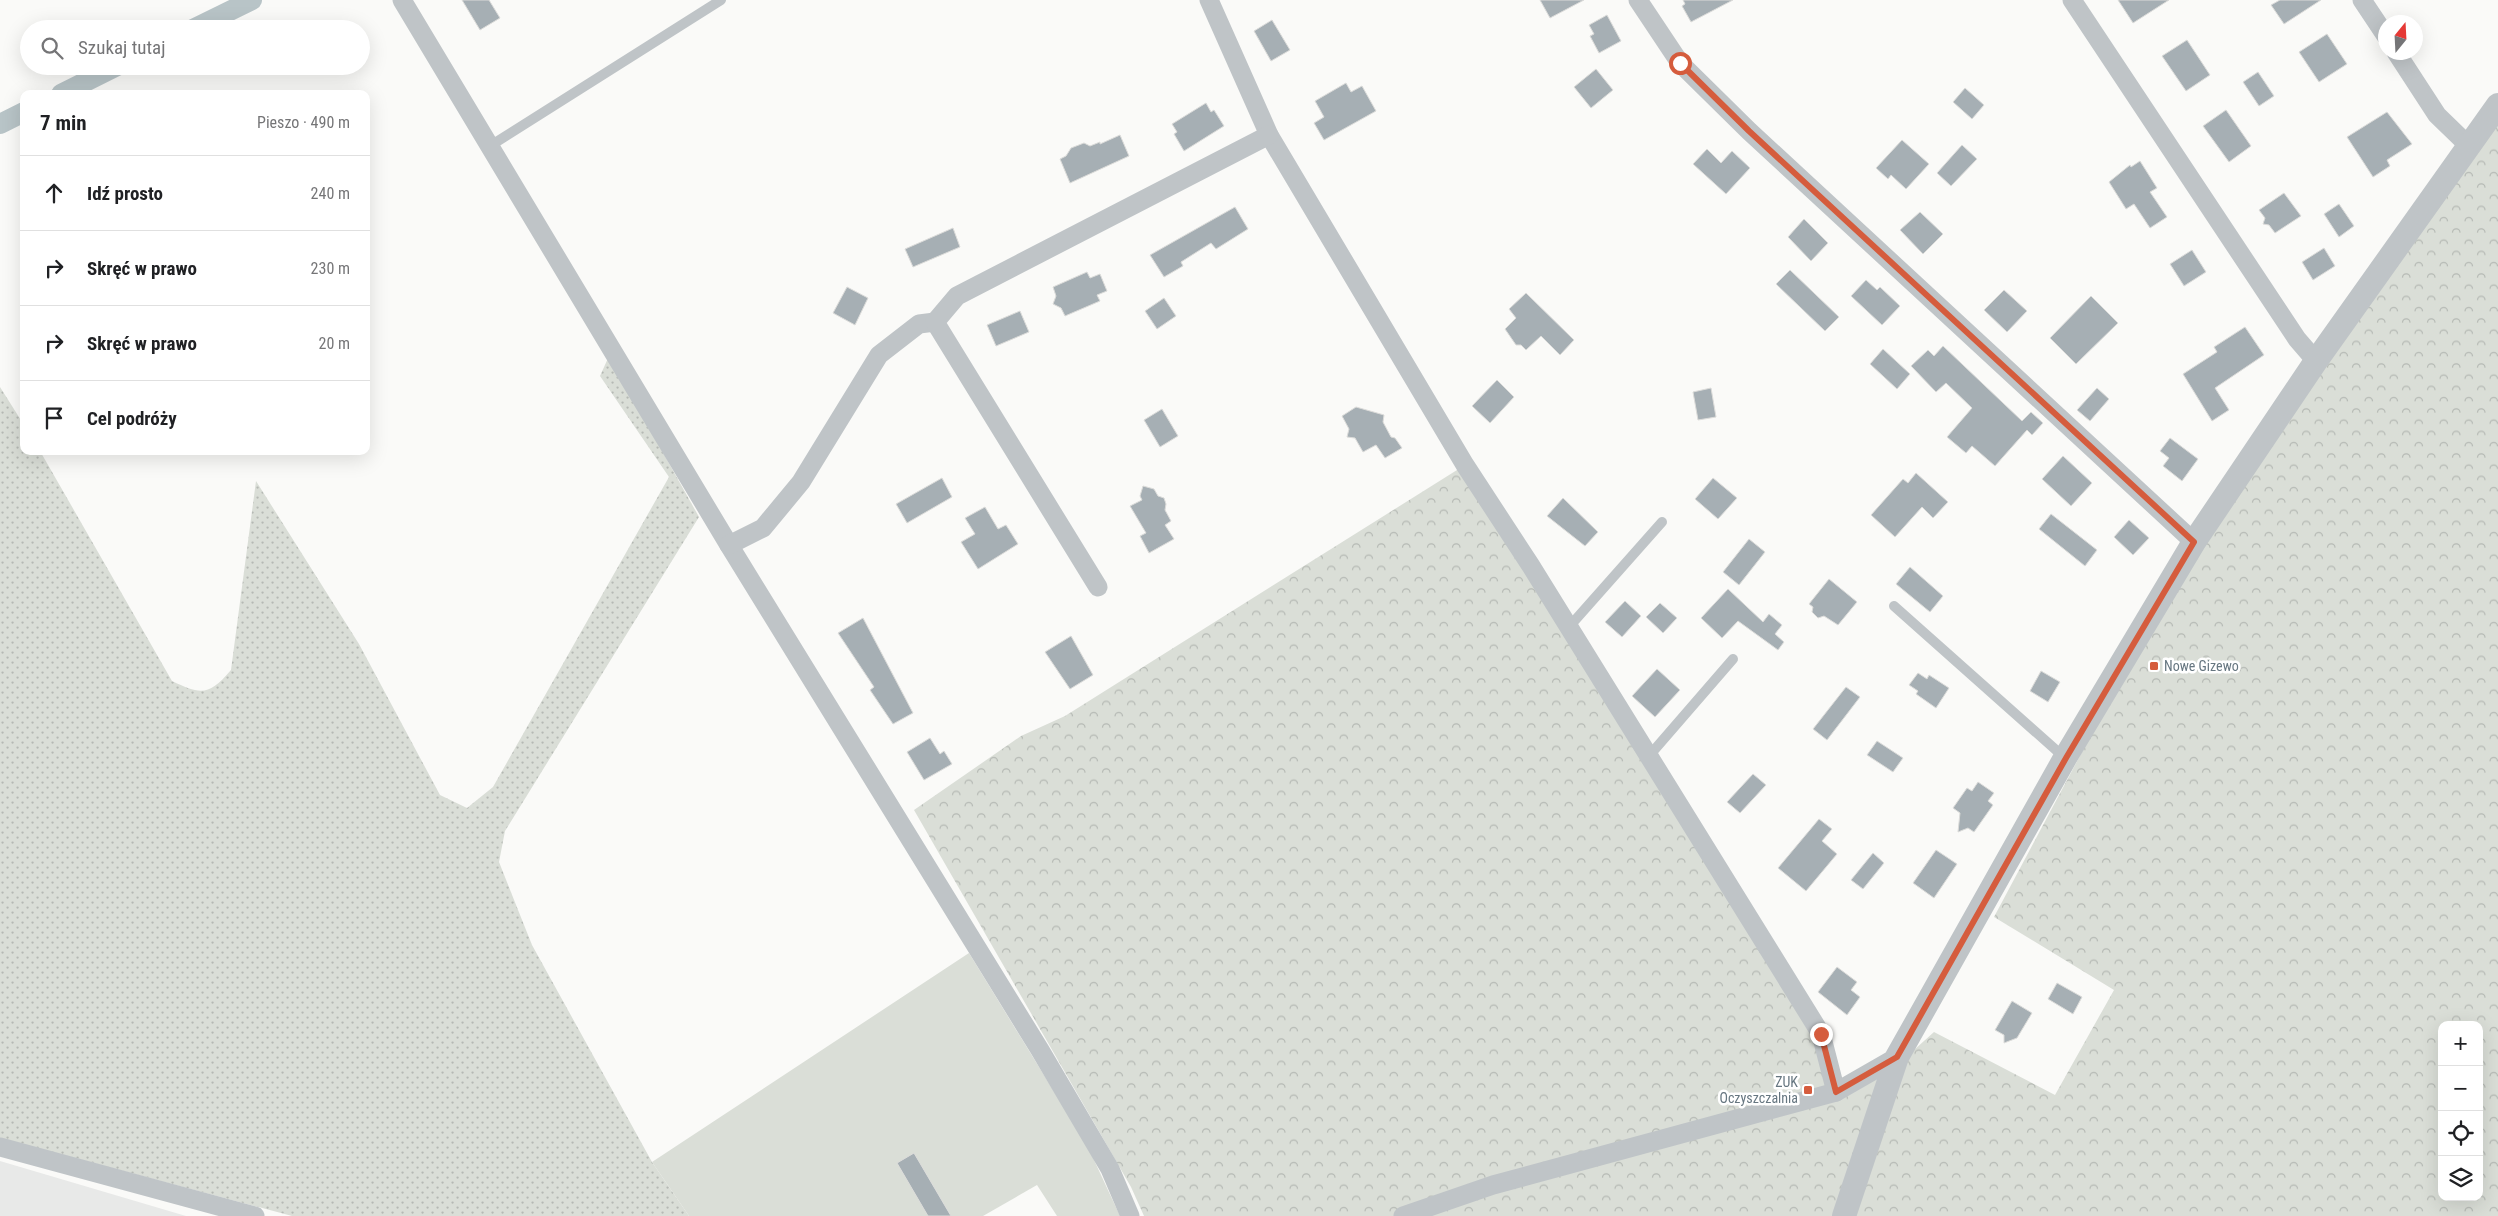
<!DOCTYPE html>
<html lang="pl">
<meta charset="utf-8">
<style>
body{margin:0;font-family:"Roboto Condensed",sans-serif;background:#f2f2f2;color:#202124}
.controls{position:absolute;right:15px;bottom:15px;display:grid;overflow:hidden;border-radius:10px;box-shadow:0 5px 20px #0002}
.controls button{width:45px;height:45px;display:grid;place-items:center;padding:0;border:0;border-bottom:1px solid #e0e0e0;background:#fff;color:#202124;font:25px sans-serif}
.compass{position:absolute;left:2378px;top:15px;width:45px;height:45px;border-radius:50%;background:#fff;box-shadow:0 5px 20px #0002;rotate:18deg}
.stop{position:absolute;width:15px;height:15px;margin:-11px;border:4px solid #d55c3d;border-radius:50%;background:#fff}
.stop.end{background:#d55c3d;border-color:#fff;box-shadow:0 1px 5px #0008}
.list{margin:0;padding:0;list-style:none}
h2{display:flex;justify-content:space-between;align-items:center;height:65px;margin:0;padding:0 20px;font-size:21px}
h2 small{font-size:16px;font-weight:400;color:#757577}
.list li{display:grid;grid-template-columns:32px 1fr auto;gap:15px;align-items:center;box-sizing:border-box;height:75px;padding:0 20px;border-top:1px solid #e0e0e0}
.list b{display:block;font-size:19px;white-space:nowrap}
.list em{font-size:16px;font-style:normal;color:#757577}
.icon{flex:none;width:28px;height:28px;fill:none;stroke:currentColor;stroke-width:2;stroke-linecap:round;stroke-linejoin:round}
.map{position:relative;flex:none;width:2498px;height:1216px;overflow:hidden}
.search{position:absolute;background:#fff;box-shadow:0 5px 20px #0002;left:20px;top:20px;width:350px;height:55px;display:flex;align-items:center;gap:12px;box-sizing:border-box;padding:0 18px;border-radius:28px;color:#757577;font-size:19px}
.panel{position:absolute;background:#fff;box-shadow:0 5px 20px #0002;left:20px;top:90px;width:350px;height:365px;border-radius:10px}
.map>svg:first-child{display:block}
.built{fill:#e8e9e8}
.grass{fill:url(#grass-dots)}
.forest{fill:url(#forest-crowns);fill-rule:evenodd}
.park{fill:#daded7}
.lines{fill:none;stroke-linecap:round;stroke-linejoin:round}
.canal{stroke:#b8c4c7;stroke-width:20}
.building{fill:#a6afb4;stroke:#dcdcda}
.service{stroke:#bfc4c7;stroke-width:10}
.minor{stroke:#bfc4c7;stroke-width:19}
.tertiary{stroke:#bfc4c7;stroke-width:24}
.route{stroke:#d55c3d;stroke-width:6}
.poi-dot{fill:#d55c3d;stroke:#fff;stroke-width:2}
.labels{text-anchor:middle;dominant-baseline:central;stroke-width:5;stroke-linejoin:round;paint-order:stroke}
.poi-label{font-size:14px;fill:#667680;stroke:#fff;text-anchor:start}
</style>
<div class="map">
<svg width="2498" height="1216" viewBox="0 0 2498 1216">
<defs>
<pattern id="grass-dots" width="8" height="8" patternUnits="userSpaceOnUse" patternTransform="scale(1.25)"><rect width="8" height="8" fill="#daded7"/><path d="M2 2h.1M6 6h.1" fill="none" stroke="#b5b9b4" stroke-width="1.8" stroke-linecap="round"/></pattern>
<pattern id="forest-crowns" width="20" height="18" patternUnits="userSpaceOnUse" patternTransform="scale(1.25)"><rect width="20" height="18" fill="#daded7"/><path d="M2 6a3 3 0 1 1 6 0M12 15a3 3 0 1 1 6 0" fill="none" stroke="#b5b9b4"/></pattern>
</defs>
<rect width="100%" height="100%" fill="#fafaf8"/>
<polygon class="built" points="0,1161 186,1216 0,1216"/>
<path class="grass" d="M609,356l90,161 -194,314 -6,31 33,83 120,217 37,54h-397l-292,-78v-751l24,38v26h16l132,230c29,14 37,15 59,-11l25,-189 103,163 81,151 27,13 26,-21 176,-310 -69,-101z"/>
<path class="forest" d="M2498,105v1111h-1354l-13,-29 -217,-377 107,-74 44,-20 400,-251 377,619 43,-8 49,-44 121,63 59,-105 -120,-73 200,-375zM2442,1025h37v172h-37z"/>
<polygon class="park" points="969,953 1088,1147 1120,1216 1057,1216 1037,1185 983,1216 947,1216 950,1214 914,1153 897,1163 928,1216 689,1216 652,1162"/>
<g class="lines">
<g class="canal">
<polyline points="193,29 252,0"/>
<polyline points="61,94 117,66"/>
<polyline points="0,124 24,112"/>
</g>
</g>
<g class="building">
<polygon points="462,0 489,0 500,18 480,30"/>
<polygon points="1540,0 1584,0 1550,18"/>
<polygon points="1683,0 1733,0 1691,22 1682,6 1685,4"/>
<polygon points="2118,0 2169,0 2133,23"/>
<polygon points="2280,0 2321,0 2284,24 2271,5"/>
<polygon points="1607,15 1621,41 1599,53 1590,36 1594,34 1589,25"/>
<polygon points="1272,20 1290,50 1271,61 1254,31"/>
<polygon points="2327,34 2347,64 2319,82 2299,52"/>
<polygon points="2187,40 2210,75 2186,91 2162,56"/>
<polygon points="1596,69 1613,90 1591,108 1574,87"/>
<polygon points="2258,72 2274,96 2259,106 2243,82"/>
<polygon points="1346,83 1351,92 1362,86 1376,111 1324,140 1314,123 1324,117 1315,101"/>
<polygon points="1965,88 1984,105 1972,119 1953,102"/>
<polygon points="1206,103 1211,112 1214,110 1224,126 1184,151 1174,134 1177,132 1172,124"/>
<polygon points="2226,110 2251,146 2229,162 2203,126"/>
<polygon points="2387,112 2412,144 2387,160 2390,166 2373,177 2347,137"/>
<polygon points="1120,135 1129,156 1070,183 1060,159 1066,156 1071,148 1084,143 1090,146 1100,142 1100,144"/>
<polygon points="1902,140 1929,164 1906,189 1891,175 1888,179 1876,168"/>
<polygon points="1962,145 1977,159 1951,186 1937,173"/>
<polygon points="1707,149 1721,163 1732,151 1750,168 1726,194 1693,164"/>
<polygon points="2140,161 2157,188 2150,192 2167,217 2150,228 2134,204 2126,209 2109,182 2130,165 2131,167"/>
<polygon points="2284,193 2301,216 2275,233 2269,225 2263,224 2265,218 2259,210"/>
<polygon points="2339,204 2354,226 2339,237 2324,214"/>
<polygon points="1235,207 1248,229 1216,249 1211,243 1181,262 1183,266 1164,277 1150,255"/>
<polygon points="1920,212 1943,234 1923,254 1900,230"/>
<polygon points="1804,219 1828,243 1811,261 1788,237"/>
<polygon points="953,228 960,247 913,267 905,249"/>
<polygon points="2324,248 2335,266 2313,280 2302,262"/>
<polygon points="2192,250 2206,272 2184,286 2170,264"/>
<polygon points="1790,270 1839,317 1825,331 1776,284"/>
<polygon points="1087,272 1090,278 1100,274 1107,291 1097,295 1100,301 1065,316 1061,308 1053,304 1056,296 1053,287"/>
<polygon points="1866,280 1877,290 1880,287 1900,306 1882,325 1851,296"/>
<polygon points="847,287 868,298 855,325 833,313"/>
<polygon points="2004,290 2027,311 2007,332 1984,310"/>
<polygon points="1526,293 1574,340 1560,355 1541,336 1526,350 1521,345 1516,345 1505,329 1516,318 1509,309"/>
<polygon points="2091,296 2118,323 2076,364 2050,338"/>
<polygon points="1164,298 1176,316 1157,329 1145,311"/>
<polygon points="1020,311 1029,332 996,346 987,325"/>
<polygon points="2245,327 2264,355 2215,388 2229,410 2212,421 2183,374 2217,352 2214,347"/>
<polygon points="1943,346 2022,421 2031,412 2043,423 2032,435 2027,430 1995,466 1972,446 1966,453 1947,437 1972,408 1946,383 1936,392 1911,366 1928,350 1934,356"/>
<polygon points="1883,349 1910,374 1897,389 1870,364"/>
<polygon points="1497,380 1514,397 1490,423 1472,406"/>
<polygon points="1711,388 1716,417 1698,420 1693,392"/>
<polygon points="2097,388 2109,399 2090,421 2077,410"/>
<polygon points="1356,407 1384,415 1383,422 1391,437 1395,438 1402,448 1385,458 1376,445 1363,452 1355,438 1347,437 1349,429 1342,416"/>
<polygon points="1162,409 1178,436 1160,447 1144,420"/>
<polygon points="2170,438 2198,459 2182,481 2163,466 2169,458 2160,451"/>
<polygon points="2063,456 2092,483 2071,506 2042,479"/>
<polygon points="1916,473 1948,502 1933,518 1922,507 1895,537 1871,515 1903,479 1908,483"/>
<polygon points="942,478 952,497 907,523 896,504"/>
<polygon points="1713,478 1737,498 1718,519 1695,499"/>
<polygon points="1143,486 1154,489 1158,496 1164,498 1166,504 1165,510 1171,521 1165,525 1174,539 1149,553 1140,536 1146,533 1130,506 1142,500 1140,496"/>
<polygon points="1563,498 1598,532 1585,546 1547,516"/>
<polygon points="985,507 998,529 1006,525 1018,544 978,569 961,542 975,534 965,518"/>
<polygon points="2051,514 2097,550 2085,566 2039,529"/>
<polygon points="2129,520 2149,538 2133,555 2114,537"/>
<polygon points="1749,539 1765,552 1739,585 1723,572"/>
<polygon points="1910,567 1943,596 1930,612 1896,584"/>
<polygon points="1829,579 1857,602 1838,625 1824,616 1818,618 1812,612 1813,607 1809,604"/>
<polygon points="1728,589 1763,622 1769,614 1782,625 1775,634 1784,642 1778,650 1738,621 1722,638 1701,618"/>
<polygon points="1625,601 1641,616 1622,637 1605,622"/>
<polygon points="1660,603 1677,618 1663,633 1646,617"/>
<polygon points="863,618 913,713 893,724 870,690 874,687 838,633"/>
<polygon points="1071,636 1093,675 1070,689 1045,652"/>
<polygon points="1657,669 1680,690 1655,717 1632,696"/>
<polygon points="2041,671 2060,682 2048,702 2030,691"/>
<polygon points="1918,673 1927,679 1929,675 1949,688 1936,708 1916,694 1918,691 1909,685"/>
<polygon points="1846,687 1860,697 1827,740 1813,729"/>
<polygon points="930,738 940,754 944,751 952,764 924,780 907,752"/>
<polygon points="1877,741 1903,758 1893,772 1867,755"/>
<polygon points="1753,774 1766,785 1740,813 1727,802"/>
<polygon points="1978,782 1994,793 1988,801 1993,805 1974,832 1968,828 1958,832 1960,813 1953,808 1967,788 1972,791"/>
<polygon points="1819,819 1832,829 1822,841 1837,854 1806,891 1778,868"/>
<polygon points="1936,850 1957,864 1934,898 1913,883"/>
<polygon points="1873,853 1884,863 1863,889 1851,880"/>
<polygon points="1837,967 1857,982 1851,990 1860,997 1847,1015 1818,992"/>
<polygon points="2057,983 2082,997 2073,1014 2048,999"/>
<polygon points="2012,1001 2032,1013 2017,1038 2004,1043 2004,1035 1995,1030"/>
<polygon points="914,1153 951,1216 928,1216 897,1163"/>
</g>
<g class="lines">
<g class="service">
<polyline points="490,146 721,0"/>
<polyline points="1894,606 2065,758"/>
<polyline points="1569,627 1662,522"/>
<polyline points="1649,756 1733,659"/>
</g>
<g class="minor">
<polyline points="402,0 729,545 1040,1050 1110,1169 1130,1216"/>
<polyline points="1209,0 1269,135 1465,465 1531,566 1821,1034 1836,1092"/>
<polyline points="1638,0 1680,63 1749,131 2194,542"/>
<polyline points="2072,0 2297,339 2316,361"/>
<polyline points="2362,0 2386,36"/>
<polyline points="2396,52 2437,115 2469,146"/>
<polyline points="729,545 763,528 801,482 879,355 919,324 935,322"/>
<polyline points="1098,587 935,322 957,296 1269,135"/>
<polyline points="0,1147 255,1216"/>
<polyline points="1403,1216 1493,1185 1836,1092 1897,1057"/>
</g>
<polyline class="tertiary" points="1844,1216 1897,1057 2065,758 2194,542 2316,361 2498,105"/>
</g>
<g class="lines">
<polyline class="route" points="1680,63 1749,131 2194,542 2066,758 1897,1057 1836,1092 1821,1034"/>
</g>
<g class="poi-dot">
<rect x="2149" y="661" width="10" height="10" rx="2.5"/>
<rect x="1803" y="1085" width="10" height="10" rx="2.5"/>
</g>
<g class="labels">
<g class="poi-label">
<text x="2164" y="666">Nowe Gizewo</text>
<text x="1798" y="1082" text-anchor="end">ZUK<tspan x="1798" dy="16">Oczyszczalnia</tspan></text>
</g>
</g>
</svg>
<div class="controls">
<button>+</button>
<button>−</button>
<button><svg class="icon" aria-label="locate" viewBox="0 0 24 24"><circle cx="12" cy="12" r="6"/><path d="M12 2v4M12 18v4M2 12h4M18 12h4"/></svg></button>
<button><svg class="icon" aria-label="layers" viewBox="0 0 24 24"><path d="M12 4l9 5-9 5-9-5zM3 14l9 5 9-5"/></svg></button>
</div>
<svg class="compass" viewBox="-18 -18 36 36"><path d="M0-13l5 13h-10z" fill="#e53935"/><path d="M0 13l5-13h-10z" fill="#757577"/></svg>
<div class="stop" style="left:1680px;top:63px"></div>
<div class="stop end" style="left:1821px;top:1034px"></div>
<div class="search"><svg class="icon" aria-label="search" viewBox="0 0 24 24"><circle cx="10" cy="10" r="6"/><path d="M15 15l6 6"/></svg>Szukaj tutaj</div>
<section class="panel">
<h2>7 min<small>Pieszo · 490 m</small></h2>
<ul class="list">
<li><svg class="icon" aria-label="ahead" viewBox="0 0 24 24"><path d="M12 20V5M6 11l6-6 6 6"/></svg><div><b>Idź prosto</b></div><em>240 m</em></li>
<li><svg class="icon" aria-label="right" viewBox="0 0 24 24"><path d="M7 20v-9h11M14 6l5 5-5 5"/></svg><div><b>Skręć w prawo</b></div><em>230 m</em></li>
<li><svg class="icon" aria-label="right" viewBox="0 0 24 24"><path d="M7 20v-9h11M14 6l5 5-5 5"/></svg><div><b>Skręć w prawo</b></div><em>20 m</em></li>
<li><svg class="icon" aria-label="arrive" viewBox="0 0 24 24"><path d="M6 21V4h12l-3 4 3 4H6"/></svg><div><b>Cel podróży</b></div></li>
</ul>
</section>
</div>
